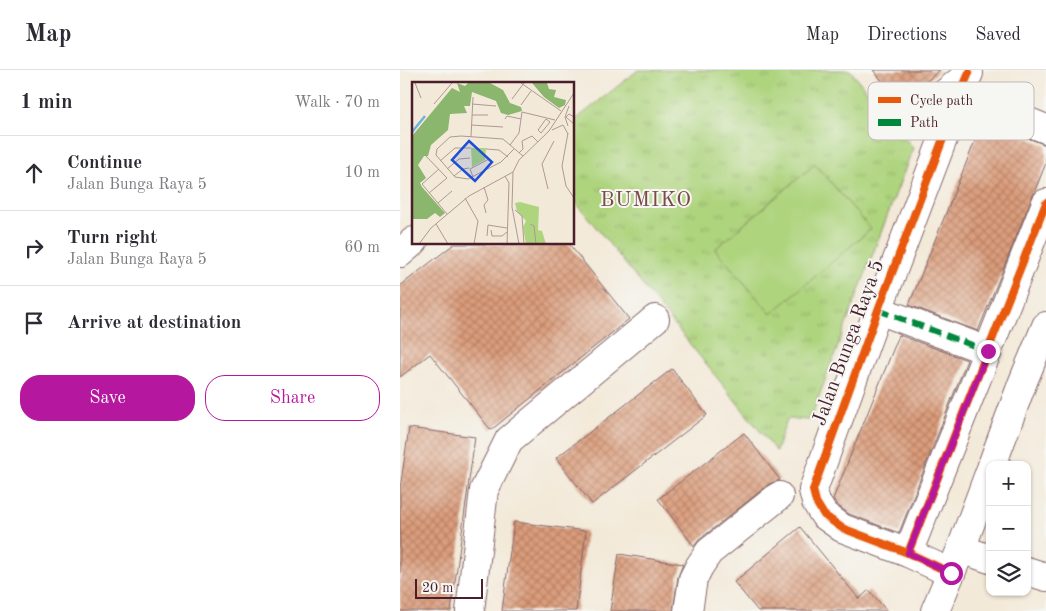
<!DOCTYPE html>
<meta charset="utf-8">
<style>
body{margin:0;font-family:"Old Standard TT",serif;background:#f2f2f3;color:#2b2b33}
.controls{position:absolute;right:15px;bottom:15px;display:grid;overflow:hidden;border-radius:10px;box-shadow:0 1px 4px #0004}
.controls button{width:45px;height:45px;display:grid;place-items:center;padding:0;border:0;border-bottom:1px solid #e1e1e2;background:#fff;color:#2b2b33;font:25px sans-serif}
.scale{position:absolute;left:15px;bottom:12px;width:68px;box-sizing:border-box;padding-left:5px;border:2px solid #4a1f2b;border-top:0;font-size:14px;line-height:18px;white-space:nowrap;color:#4a1f2b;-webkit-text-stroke:4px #f6f6f2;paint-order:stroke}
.stop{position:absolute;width:15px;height:15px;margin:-11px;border:4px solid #b5179e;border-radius:50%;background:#fff}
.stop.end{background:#b5179e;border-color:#fff;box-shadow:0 1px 5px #0008}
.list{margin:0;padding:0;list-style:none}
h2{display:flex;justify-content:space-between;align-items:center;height:65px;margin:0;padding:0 20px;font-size:21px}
h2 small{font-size:16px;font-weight:400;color:#7c7c81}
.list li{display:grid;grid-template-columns:32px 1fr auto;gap:15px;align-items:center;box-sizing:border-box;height:75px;padding:0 20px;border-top:1px solid #e1e1e2}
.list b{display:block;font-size:19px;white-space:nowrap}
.list p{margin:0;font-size:16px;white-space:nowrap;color:#7c7c81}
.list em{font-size:16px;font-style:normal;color:#7c7c81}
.actions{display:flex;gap:10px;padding:15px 20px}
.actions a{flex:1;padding:11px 0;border:1px solid #b5179e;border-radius:20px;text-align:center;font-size:18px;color:#b5179e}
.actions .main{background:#b5179e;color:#fff}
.icon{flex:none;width:28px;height:28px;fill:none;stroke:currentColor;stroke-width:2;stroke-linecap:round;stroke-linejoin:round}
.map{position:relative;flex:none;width:646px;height:541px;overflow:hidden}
header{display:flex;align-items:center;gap:30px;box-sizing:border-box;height:70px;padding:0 25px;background:#fff;border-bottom:1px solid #e1e1e2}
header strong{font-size:24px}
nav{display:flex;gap:28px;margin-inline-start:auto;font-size:18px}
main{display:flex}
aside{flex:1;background:#fff}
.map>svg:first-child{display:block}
.park{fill:url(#park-tufts);stroke:#7c7a54}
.pitch{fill:#aed47e;stroke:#7c7a54}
.building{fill:url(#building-cross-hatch)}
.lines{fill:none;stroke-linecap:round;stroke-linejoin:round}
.minor-casing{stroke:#856668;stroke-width:30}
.minor{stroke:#fff;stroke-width:28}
.quiet{stroke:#00873e;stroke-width:6;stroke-dasharray:12 6;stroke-linecap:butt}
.cycleway-casing{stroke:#f6f6f2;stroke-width:11}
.cycleway{stroke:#e8590c;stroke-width:8}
.route{stroke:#b5179e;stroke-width:6}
.labels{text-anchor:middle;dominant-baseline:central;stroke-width:4;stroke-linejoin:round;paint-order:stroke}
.street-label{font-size:20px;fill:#4a1f2b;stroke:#f6f6f2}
.neighbourhood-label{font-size:21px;letter-spacing:1px;fill:#7d4b47;stroke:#f6f6f2}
.inset-river{fill:none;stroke:#6cb3e3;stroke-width:2.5}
.inset-road{fill:none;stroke:#af9893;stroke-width:1}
.view{fill:#1d4ed8;fill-opacity:0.15;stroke:#1d4ed8;stroke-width:2.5}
.inset-edge{fill:none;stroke:#4a1f2b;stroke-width:2.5}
.key{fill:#f6f6f2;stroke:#c2b6b6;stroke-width:1}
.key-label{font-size:14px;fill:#4a1f2b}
</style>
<header>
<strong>Map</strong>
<nav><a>Map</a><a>Directions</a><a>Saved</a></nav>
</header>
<main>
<aside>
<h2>1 min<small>Walk · 70 m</small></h2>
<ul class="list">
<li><svg class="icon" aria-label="ahead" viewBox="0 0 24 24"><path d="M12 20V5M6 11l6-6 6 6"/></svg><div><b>Continue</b><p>Jalan Bunga Raya 5</p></div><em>10 m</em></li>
<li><svg class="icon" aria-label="right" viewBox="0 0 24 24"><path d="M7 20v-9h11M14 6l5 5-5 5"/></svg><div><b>Turn right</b><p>Jalan Bunga Raya 5</p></div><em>60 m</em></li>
<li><svg class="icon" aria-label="arrive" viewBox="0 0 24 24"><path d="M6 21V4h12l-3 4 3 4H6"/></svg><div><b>Arrive at destination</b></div></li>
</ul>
<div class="actions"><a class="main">Save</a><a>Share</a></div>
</aside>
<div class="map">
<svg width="646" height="541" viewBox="0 0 646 541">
<defs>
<pattern id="park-tufts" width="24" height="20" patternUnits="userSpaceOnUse" patternTransform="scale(1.25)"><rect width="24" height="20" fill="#aed47e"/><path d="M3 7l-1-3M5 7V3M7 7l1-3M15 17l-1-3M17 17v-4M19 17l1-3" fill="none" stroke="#97b66d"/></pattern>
<pattern id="building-cross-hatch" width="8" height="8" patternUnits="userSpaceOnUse" patternTransform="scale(1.25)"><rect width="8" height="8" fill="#db9d7b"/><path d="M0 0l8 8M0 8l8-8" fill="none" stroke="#b47f65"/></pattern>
</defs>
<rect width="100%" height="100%" fill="#f6f6f2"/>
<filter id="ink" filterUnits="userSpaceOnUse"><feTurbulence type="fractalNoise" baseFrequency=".02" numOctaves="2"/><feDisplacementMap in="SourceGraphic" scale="10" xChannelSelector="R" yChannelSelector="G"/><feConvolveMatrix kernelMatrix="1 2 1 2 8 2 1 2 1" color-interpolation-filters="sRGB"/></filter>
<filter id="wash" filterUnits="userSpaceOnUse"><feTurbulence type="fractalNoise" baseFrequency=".0096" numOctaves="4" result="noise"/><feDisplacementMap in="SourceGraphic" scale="20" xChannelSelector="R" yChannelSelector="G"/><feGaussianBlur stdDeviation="1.12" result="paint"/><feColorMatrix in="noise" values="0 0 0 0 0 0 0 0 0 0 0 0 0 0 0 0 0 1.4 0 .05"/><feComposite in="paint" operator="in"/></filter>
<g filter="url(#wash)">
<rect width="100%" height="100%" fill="#f3e9d8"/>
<polygon class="park" points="238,0 450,0 513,78 410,350 387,349 376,381 174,130 174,51"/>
<polygon class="pitch" points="415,94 471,159 371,244 315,179"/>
<g id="blocks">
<g class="building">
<polygon points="473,0 540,0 501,33"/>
<polygon points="583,51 646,75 646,93 578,261 509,235"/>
<polygon points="54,174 169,174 229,249 91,360 30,284 0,307 0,216"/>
<polygon points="499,265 567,290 499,463 449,444 436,434 433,429"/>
<polygon points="272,299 307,345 192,434 156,388"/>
<polygon points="9,358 75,367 51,541 0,541 0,419"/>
<polygon points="344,363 380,410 369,414 299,470 294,476 258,429"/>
<polygon points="114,452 186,461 176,541 102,541"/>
<polygon points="400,457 459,529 469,520 487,541 358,541 334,512"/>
<polygon points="219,484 283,494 278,507 273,541 210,541"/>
</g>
</g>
</g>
<g filter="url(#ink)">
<use href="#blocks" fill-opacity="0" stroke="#856668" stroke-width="1"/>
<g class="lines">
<defs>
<g id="minor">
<polyline points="560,24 646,59"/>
<polyline points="510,52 566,6"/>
<polyline points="0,183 14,171"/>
<polyline points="478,240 588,281"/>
<polyline points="592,395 622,314 646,256"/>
<polyline points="561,479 590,489"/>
<polyline points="508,483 646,133"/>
<polyline points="627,501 646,507"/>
<polyline points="551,503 508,483 442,458 424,445 416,432 413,420 478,240 560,24 569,3"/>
<polyline points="70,541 84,420 109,370 255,249"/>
<polyline points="288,541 293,509 299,497 309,482 379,426"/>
<polyline points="535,541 561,479 590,401"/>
</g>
</defs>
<use href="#minor" class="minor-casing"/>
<use href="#minor" class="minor"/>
<polyline class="quiet" points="478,240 588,281"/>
<defs>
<g id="cycleway">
<polyline points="508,483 646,133"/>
<polyline points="551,503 508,483 442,458 424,445 416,432 413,420 478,240 560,24 569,3"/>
</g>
</defs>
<use href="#cycleway" class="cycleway-casing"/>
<use href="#cycleway" class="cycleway"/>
</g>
</g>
<g class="lines" filter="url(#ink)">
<polyline class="route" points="551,503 508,483 588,281"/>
</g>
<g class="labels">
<g class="street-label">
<text transform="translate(449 273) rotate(-70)">Jalan Bunga Raya 5</text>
</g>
<g class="neighbourhood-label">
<text x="246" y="130">BUMIKO</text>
</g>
</g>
<g transform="translate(12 12)">
<rect width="162" height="162" fill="#f3e9d8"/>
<path d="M45,1l8,3 3,-3h22l13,7 7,13 11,4 1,4 -14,4 -7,-2 -5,-12 -24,-9 -2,14h-6l3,7 -17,1 -2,16 -17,15 -3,11h-4l-6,9 8,13 -6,5 2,4 23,26 -5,4 -5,-4 -8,6h-15v-83l40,-48 8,4zM120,1h15l2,6 7,1 -2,7 12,3 -1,5 -6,3 -15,-11z" fill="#8ab66d"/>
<path d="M59,66h15l-1,12 -13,7zM108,120l19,5 -1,23 4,1 4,13h-20l-3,-17 3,-6 -9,-10 -2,-8z" fill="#aed47e"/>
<path class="inset-river" d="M0,50l13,-16"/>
<path class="inset-road" d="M3,1l6,15M109,1l40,28M100,17l12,-16M22,22l18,-21M60,22l24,2M109,23l10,-14M60,33h16M162,35l-5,-3 -3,3 8,7M93,37l2,-3 14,3M134,37l4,3 -9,11 -3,-3zM59,43l32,2M156,44l-3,-9 4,-11M140,48l11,-5 5,9M156,51l-6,33 4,20 8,12M59,55l2,-40M98,63l9,-12 3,-21 33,8M74,67l13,1 9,7M102,67l-13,13 -33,17 -13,-2 -19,-22 1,-6 13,-12 11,-1 42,3 20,17M107,71l4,-4 -1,-8 10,-5 6,6M13,73l22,23 -18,15M28,79l15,-13h16M27,87l-17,15 25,30M35,87l12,-10 11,-1M42,94l9,-7 6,-1M93,94l4,7 -2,61M61,95l-3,-8 19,-10M72,105l4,13 -4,5 2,8M136,107l-6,-25 12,-23M53,116l13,23 -4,23M26,121l14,-12M103,128l7,6 2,28M24,142l12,20M118,142l4,2 2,18M79,148l1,6h10l5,-4M75,154l1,-11 19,3M7,162l12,-16 38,-32 44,-24M107,162l-7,-37 1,-35 6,-12 30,-29 25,-38"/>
<path class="view" d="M57,59l23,21 -17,19 -23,-21z"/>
<rect width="162" height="162" class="inset-edge"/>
</g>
<rect x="468" y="12" width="166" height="58" rx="8" class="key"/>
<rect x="478" y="27" width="23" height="6" fill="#e8590c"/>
<rect x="478" y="49" width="23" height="7" fill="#00873e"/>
<g class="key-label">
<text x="510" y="35">Cycle path</text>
<text x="510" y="57">Path</text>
</g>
</svg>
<div class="controls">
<button>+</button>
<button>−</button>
<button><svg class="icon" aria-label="layers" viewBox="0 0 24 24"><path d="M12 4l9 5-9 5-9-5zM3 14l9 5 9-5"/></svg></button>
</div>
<div class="scale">20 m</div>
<div class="stop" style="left:551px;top:503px"></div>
<div class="stop end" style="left:588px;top:281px"></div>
</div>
</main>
